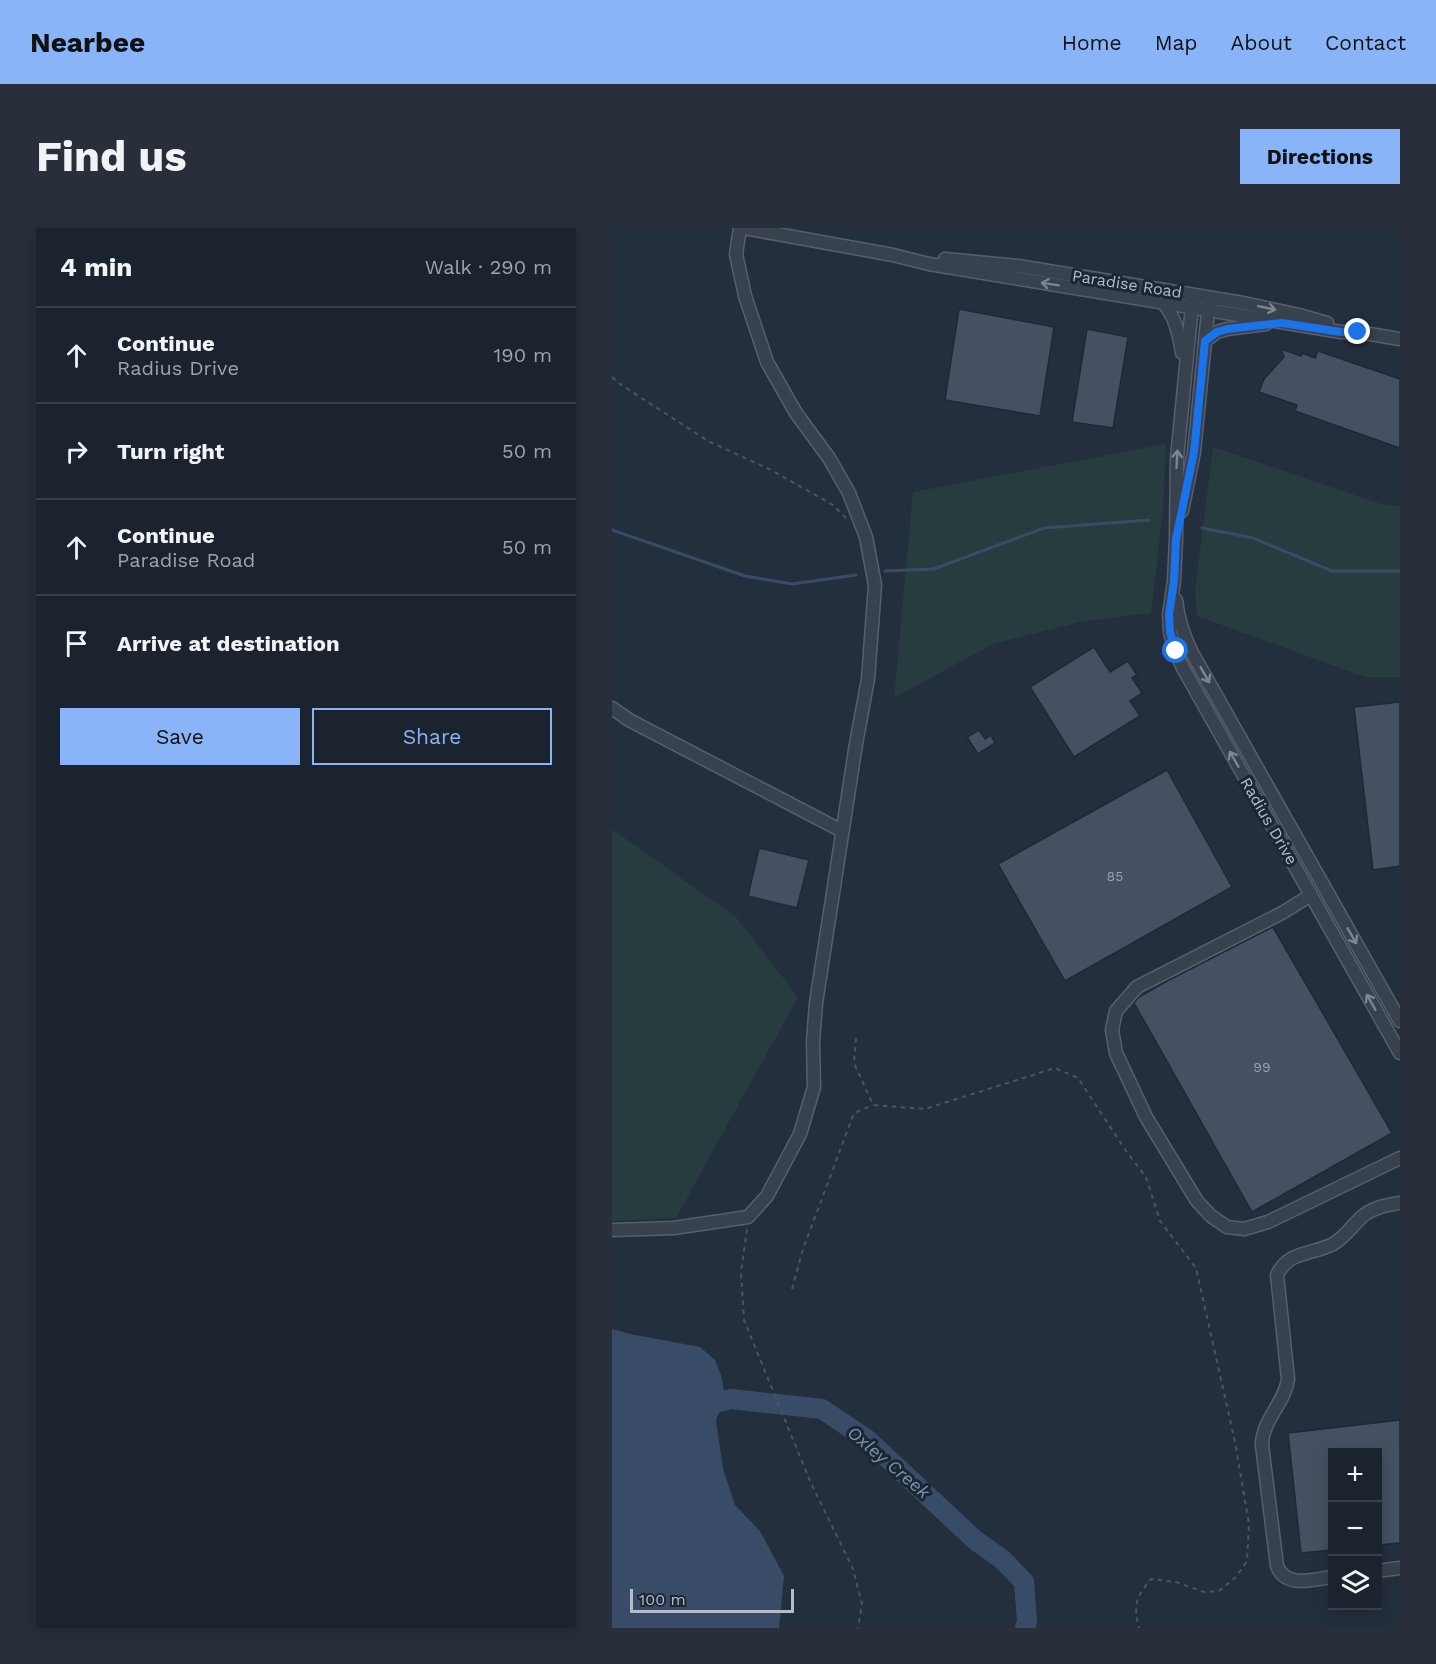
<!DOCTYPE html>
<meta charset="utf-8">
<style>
body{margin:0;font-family:"Work Sans",sans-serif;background:#282f3a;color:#f1f3f6}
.controls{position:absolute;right:18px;bottom:18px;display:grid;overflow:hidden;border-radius:0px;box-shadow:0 3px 15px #0003}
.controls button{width:54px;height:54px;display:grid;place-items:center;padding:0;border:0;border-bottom:2px solid #39404a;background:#1b232e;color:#f1f3f6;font:30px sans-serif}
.scale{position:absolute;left:18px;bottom:15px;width:164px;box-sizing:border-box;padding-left:6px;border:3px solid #b4bcc9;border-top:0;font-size:16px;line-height:21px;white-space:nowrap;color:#b4bcc9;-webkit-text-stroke:4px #1d2633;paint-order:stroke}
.stop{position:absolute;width:18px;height:18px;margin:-14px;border:4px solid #1a73e8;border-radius:50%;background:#fff}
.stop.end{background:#1a73e8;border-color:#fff;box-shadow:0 2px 6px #0008}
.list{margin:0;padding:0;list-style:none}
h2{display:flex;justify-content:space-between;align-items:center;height:78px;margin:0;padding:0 24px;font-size:26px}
h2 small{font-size:20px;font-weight:400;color:#a0a4aa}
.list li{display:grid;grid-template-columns:39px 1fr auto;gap:18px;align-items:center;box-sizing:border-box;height:96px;padding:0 24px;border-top:2px solid #39404a}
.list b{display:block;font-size:22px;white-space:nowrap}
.list p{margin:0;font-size:20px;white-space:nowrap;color:#a0a4aa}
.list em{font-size:20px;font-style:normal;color:#a0a4aa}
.actions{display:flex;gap:12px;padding:18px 24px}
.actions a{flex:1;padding:14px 0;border:2px solid #8ab4f8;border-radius:0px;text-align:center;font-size:21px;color:#8ab4f8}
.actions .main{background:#8ab4f8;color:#111}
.icon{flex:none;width:33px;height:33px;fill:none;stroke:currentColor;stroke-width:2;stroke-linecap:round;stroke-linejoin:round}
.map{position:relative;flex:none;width:788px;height:1400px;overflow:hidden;border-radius:0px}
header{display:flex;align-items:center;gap:36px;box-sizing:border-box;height:84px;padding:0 30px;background:#8ab4f8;color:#111}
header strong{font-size:28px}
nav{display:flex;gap:33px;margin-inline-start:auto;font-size:21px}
.intro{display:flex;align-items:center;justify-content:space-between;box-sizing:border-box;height:144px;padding:0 36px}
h1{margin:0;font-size:42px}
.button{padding:15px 27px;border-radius:0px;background:#8ab4f8;color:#111;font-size:21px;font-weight:700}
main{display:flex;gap:36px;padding:0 36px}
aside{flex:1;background:#1b232e;border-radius:0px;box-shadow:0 3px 15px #0003}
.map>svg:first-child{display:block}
.green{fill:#263c3f}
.water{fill:#394c67}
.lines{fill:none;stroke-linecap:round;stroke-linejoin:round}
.stream{stroke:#394c67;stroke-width:3}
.river{stroke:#394c67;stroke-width:20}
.building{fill:#455162;stroke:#1f2835;stroke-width:1.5}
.minor-casing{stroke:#565f6c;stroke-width:15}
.path{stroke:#44595c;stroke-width:2;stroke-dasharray:4.5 4.5;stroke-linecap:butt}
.minor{stroke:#38414e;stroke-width:12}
.oneway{stroke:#7c8592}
.route{stroke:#1a73e8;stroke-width:8}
.labels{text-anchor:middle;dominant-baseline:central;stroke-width:6;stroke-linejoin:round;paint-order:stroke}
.number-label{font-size:14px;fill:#98a1af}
.street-label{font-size:16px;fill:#b4bcc9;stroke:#1d2633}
.water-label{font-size:18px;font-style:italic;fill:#7c92b1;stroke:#1d2633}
</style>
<header>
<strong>Nearbee</strong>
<nav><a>Home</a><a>Map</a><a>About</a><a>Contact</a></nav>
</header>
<div class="intro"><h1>Find us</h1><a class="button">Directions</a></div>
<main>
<aside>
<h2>4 min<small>Walk · 290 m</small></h2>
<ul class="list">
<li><svg class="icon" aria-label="ahead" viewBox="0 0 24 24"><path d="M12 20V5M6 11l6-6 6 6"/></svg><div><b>Continue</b><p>Radius Drive</p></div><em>190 m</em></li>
<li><svg class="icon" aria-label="right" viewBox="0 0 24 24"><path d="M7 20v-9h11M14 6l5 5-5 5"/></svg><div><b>Turn right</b></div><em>50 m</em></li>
<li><svg class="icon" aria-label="ahead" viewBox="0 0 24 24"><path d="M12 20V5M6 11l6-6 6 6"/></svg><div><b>Continue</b><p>Paradise Road</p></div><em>50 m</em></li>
<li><svg class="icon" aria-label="arrive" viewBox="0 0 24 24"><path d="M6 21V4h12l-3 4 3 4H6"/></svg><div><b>Arrive at destination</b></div></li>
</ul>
<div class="actions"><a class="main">Save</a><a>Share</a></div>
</aside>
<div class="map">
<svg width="788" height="1400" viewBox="0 0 788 1400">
<rect width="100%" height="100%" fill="#242f3e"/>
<g class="green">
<polygon points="554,216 551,282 539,385 467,394 381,416 282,470 301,264"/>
<polygon points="601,219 769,276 788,278 788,449 753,449 585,388 583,363"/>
<polygon points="0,601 124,689 186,769 64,990 0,993"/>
</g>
<polygon class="water" points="0,1101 18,1106 88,1119 103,1132 109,1147 113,1167 119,1171 108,1181 104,1192 111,1241 123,1277 148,1303 172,1348 167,1400 0,1400"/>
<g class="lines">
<g class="stream">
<polyline points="590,300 641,310 720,343 788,343"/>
<polyline points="0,302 133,348 180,356 244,347"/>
<polyline points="273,343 322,341 432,300 537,292"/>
</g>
<polyline class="river" points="95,1177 119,1171 210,1181 256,1212 363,1312 391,1332 412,1354 415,1394 413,1400"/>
</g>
<g class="building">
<polygon points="347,81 442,99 428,188 333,172"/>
<polygon points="475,101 516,109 501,200 460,194"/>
<polygon points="669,121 689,128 690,125 703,130 706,123 788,151 788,220 683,183 685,177 647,164 652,151 672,129"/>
<polygon points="482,419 498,444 516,433 525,447 520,450 530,465 518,473 528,488 462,529 418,459"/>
<polygon points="788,474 788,638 761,642 742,479"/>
<polygon points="367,502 373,511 379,507 383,515 366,526 355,509"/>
<polygon points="555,542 620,659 453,753 386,636"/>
<polygon points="147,620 197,632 185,680 136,668"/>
<polygon points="661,699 780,905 640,984 522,775 527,769 557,752"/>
<polygon points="788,1192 788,1315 765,1317 765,1224 720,1224 720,1322 689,1325 676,1205"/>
</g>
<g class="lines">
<defs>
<g id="minor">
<polyline points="132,0 281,27 317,36 729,104 746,104"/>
<polyline points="333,31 406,38 631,75 687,87 715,95"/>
<polyline points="581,67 565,230 564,311 562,353 557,387 558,404 563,423 571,440 788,825"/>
<path d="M550,74c13,13 17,32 20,51"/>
<polyline points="740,103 788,111"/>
<polyline points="593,113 605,104 615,101 654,96"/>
<polyline points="570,283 582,224 597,74"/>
<path d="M564,372c2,19 7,34 15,51l209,370"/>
<polyline points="0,480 17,492 230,603"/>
<polyline points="699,667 670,685 525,759 504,783 500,802 504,825 534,889 585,973 599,988 615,999 632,1001 656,994 788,930"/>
<polyline points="0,1002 62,1000 136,989 155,968 188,906 202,859 201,814 204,775 244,516 256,451 263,357 254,309 237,265 217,230 184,185 155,134 133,68 124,26 128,0"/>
<polyline points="766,1343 788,1340"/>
<path d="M720,1349c-18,2 -46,12 -55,-11l-15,-121c0,-25 23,-42 26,-66l-11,-104c12,-25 35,-20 56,-31 13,-7 20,-20 31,-29 11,-8 23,-10 36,-12"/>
</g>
</defs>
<use href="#minor" class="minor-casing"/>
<g class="path">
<polyline points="0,149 8,156 96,213 159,242 221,277 234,290"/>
<path d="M244,810l-2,25 19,42 52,4 130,-41 23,10 48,73 20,26 14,44 36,47 39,174 14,82 -2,37 -12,17 -16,13 -15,1 -28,-10 -25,-3c-15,19 -18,24 -12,49"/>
<polyline points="135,1001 129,1044 132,1092 198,1253 241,1341 250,1376 246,1400"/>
<polyline points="180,1061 191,1021 242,885 261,877"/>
</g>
<use href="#minor" class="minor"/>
</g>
<defs><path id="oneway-shaft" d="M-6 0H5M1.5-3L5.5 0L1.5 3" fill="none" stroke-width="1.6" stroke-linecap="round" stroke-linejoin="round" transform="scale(1.5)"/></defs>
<g class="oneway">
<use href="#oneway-shaft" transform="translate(438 56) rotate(-171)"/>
<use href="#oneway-shaft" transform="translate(655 80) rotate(12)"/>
<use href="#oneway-shaft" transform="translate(565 231) rotate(-87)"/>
<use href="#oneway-shaft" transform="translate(593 447) rotate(61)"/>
<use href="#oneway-shaft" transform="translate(622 531) rotate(-120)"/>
<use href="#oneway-shaft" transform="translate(740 708) rotate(60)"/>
<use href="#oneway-shaft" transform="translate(759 774) rotate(-120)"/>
</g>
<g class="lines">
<polyline class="route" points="564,423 558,404 557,387 562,353 564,311 582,224 593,113 605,104 615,101 670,95 729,104 746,104"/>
</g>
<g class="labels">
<g class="number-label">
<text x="503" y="648">85</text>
<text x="650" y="839">99</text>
</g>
<g class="street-label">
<text transform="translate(515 56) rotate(9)">Paradise Road</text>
<text transform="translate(657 593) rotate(60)">Radius Drive</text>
</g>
<g class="water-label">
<text transform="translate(277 1234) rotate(40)">Oxley Creek</text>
</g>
</g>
</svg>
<div class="controls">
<button>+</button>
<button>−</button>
<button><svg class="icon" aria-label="layers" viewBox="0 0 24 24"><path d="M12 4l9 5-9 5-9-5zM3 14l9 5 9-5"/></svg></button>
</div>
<div class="scale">100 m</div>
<div class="stop" style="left:564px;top:423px"></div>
<div class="stop end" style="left:746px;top:104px"></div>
</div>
</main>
